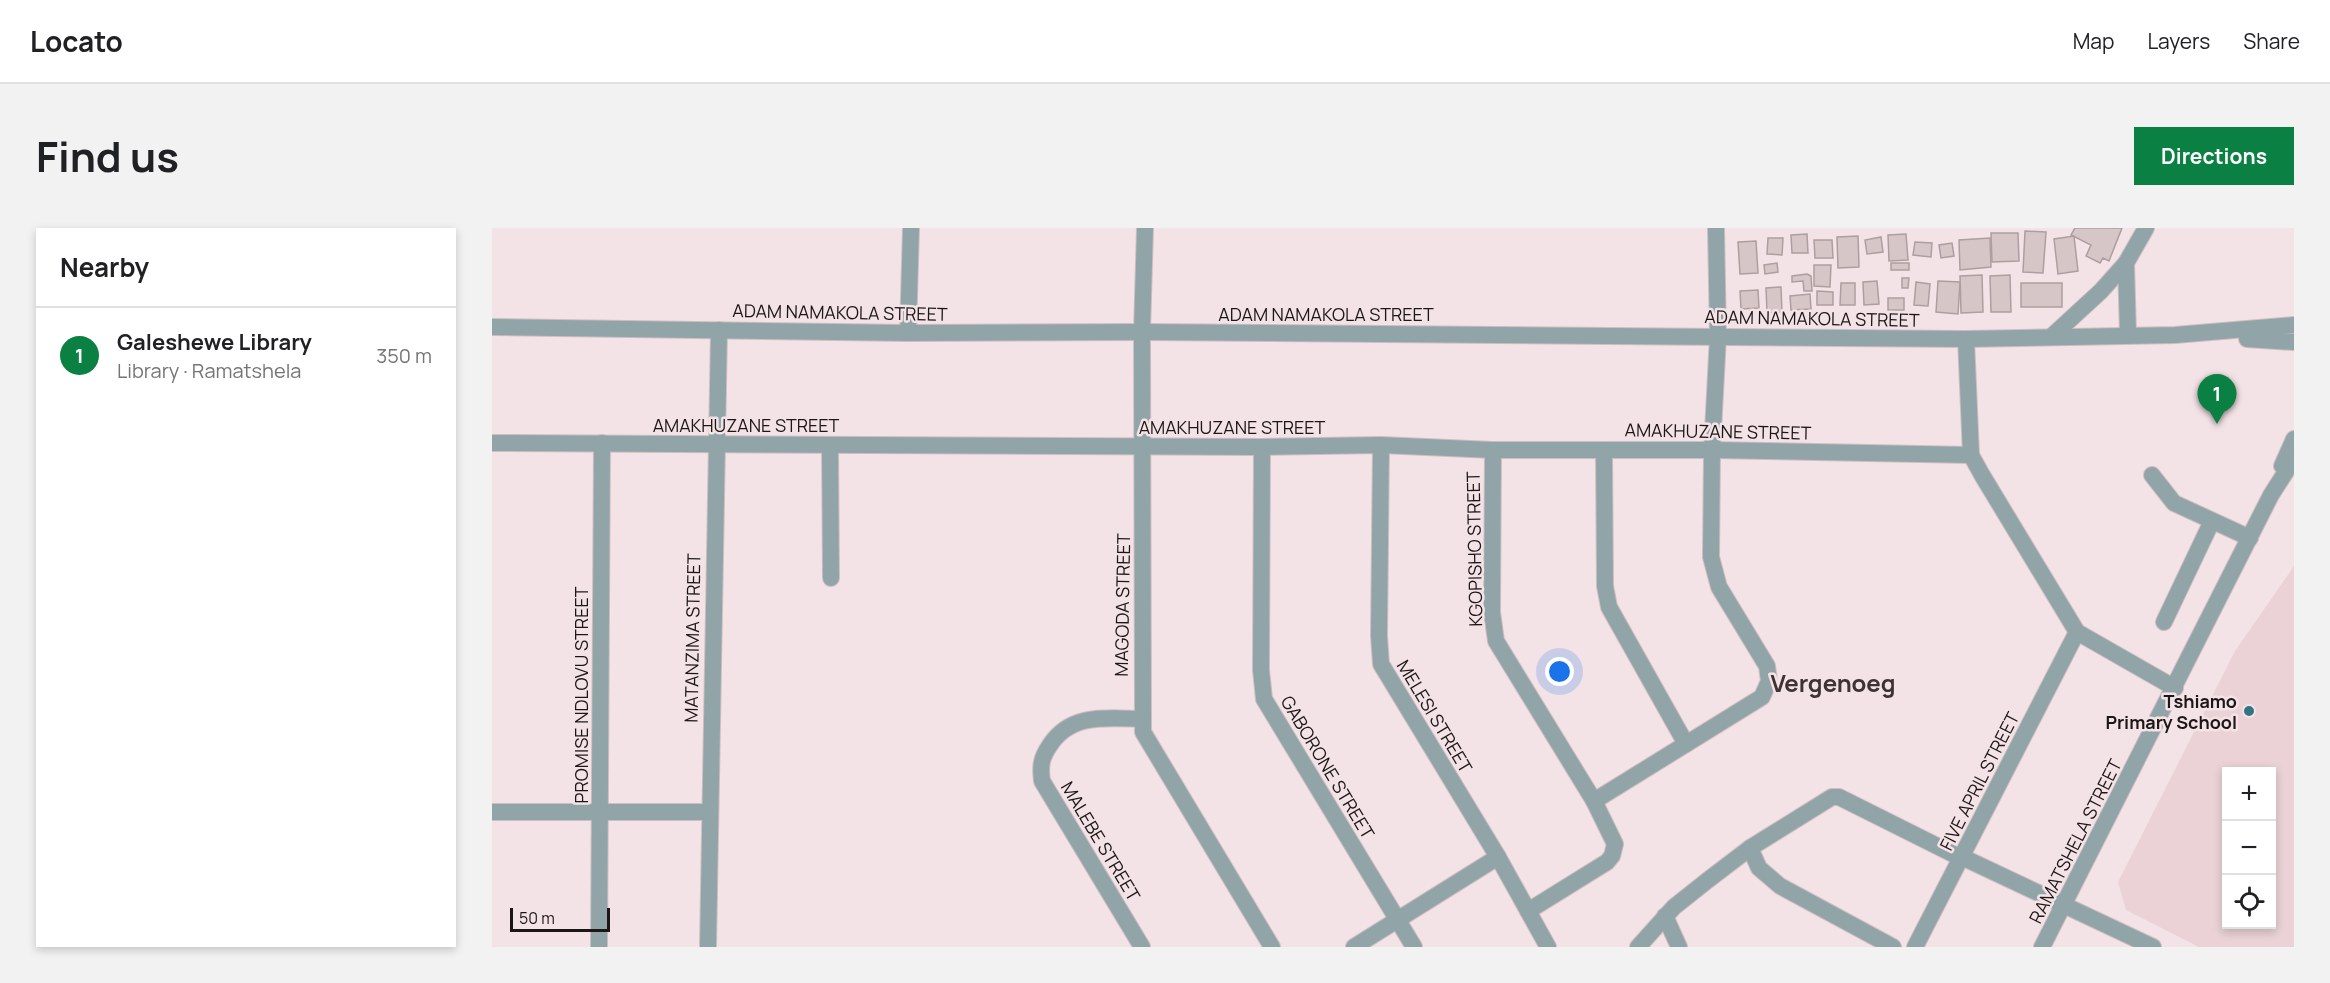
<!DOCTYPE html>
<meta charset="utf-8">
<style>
body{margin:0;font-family:Manrope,sans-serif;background:#f2f2f2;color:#202124}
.controls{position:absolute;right:18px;bottom:18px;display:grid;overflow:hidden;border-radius:0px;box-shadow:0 3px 9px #0003}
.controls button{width:54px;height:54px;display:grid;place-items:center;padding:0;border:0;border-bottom:2px solid #e0e0e0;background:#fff;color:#202124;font:30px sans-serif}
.scale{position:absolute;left:18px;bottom:15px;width:100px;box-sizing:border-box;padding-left:6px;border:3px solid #1c1617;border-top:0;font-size:16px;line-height:21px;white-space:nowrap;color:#1c1617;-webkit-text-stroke:4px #f4e3e6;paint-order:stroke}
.you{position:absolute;left:1068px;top:444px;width:21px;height:21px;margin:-15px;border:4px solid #fff;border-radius:50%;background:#1a73e8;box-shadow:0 0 0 9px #1a73e833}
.badge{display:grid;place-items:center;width:39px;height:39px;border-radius:50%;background:#0b8043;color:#fff;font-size:20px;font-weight:700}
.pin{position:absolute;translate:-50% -50px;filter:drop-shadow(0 2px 3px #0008)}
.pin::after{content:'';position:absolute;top:32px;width:21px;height:18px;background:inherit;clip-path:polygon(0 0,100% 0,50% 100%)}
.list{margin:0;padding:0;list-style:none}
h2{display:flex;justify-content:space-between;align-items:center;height:78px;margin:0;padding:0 24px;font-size:26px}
h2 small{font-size:20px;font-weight:400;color:#757577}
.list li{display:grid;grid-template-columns:39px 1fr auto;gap:18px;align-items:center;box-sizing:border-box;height:96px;padding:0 24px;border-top:2px solid #e0e0e0}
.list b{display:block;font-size:22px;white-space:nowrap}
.list p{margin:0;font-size:20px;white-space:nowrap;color:#757577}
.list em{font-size:20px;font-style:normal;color:#757577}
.icon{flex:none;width:33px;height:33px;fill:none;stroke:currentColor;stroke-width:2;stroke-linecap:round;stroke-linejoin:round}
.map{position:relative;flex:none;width:1802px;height:719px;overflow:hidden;border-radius:0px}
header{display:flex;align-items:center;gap:36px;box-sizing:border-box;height:84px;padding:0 30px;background:#fff;border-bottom:2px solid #e0e0e0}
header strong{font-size:28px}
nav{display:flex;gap:33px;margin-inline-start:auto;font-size:21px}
.intro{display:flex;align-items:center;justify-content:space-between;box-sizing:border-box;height:144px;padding:0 36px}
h1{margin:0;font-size:42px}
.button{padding:15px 27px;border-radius:0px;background:#0b8043;color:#fff;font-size:21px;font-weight:700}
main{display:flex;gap:36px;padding:0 36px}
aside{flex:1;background:#fff;border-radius:0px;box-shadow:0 3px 9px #0003}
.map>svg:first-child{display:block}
.built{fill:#ead2d6;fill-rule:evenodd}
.building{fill:#d6c6c8;stroke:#ad9ea0;stroke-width:1.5}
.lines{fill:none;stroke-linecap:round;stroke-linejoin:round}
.minor-casing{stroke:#cdbec1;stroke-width:18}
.minor{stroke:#91a4a7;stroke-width:16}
.poi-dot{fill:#2e7681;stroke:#f4e3e6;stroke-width:2}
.labels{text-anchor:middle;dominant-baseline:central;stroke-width:5;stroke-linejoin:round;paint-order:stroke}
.street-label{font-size:18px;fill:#1c1617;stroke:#f4e3e6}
.poi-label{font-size:18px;font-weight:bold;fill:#1c1617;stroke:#f4e3e6;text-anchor:end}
.district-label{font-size:24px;font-weight:bold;fill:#3f3234;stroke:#f4e3e6}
</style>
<header>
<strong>Locato</strong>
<nav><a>Map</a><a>Layers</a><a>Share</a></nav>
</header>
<div class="intro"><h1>Find us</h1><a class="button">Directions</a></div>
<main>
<aside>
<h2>Nearby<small></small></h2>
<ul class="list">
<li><span class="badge">1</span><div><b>Galeshewe Library</b><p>Library · Ramatshela</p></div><em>350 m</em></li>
</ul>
</aside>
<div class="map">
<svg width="1802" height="719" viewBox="0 0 1802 719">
<rect width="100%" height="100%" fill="#f4e3e6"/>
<path class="built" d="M1802,338v381h-95l-73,-37 -8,-28 117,-231zM1734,544h46v152h-46z"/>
<g class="building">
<polygon points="1583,0 1630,0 1617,33 1611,30 1608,35 1594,28 1599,17 1579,7"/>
<polygon points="1533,3 1554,4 1551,45 1531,44"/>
<polygon points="1499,5 1526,5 1527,33 1500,34"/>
<polygon points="1315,6 1316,25 1300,25 1299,7"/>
<polygon points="1414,6 1416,32 1397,33 1396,7"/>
<polygon points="1366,8 1367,39 1346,40 1345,9"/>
<polygon points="1582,8 1586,43 1566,46 1562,11"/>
<polygon points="1389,9 1391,24 1375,26 1373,12"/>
<polygon points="1276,10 1291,10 1290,27 1275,26"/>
<polygon points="1498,10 1499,39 1468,42 1467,12"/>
<polygon points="1322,12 1340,12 1341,30 1323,30"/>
<polygon points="1264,13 1266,45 1248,46 1246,14"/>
<polygon points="1423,14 1440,15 1439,29 1421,27"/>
<polygon points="1460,15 1462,28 1449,30 1447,17"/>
<polygon points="1285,35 1286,44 1273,46 1272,37"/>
<rect x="1399" y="35" width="18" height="7"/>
<polygon points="1322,37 1339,37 1338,59 1322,58"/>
<polygon points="1315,46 1319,48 1320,63 1312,63 1311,53 1300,54 1300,48"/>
<polygon points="1490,47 1491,84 1469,85 1468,48"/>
<polygon points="1518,47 1519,84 1499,84 1498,48"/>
<polygon points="1410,50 1417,50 1416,60 1410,60"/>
<polygon points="1385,53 1387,76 1372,77 1371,54"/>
<polygon points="1446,53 1468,54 1466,86 1444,84"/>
<polygon points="1424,54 1438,56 1436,78 1422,77"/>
<polygon points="1349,55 1363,55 1363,77 1348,77"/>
<rect x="1529" y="55" width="41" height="24"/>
<polygon points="1289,59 1290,84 1275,85 1274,60"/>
<polygon points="1266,62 1267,80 1249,81 1248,63"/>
<polygon points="1325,63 1341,64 1341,77 1325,77"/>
<polygon points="1318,66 1319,81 1299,82 1298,68"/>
<rect x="1396" y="70" width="16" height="12"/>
</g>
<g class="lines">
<defs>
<g id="minor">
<polyline points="653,0 650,104 651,504 780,719"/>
<polyline points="0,99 416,105 650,104 1474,111 1683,107 1802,97"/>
<polyline points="416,105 419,0"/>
<polyline points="1636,106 1634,35 1654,0"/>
<polyline points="1559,109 1609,63 1634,35"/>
<polyline points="1474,111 1479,227 1490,247 1585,404 1683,460"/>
<polyline points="1755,111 1802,114"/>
<polyline points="0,215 770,219 889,217 1001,222 1220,222 1479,227"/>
<polyline points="338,217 339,350"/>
<polyline points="889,217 887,408 889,436 1006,629 1056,719"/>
<polyline points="770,219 769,442 772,471 922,719"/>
<polyline points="1001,222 1000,384 1004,413 1102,573 1123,616 1120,628 1115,634 1036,683"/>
<polyline points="1112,222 1113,358 1117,379 1194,516"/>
<polyline points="1790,238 1802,211"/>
<polyline points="1660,247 1682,275 1758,310"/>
<polyline points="1672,394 1720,293"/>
<path d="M649,491c-35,-1 -70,-6 -91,26 -9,13 -10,21 -8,36l100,166"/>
<polyline points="1102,573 1270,469 1277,453 1275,438 1227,359 1219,329 1220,222 1226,108 1224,0"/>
<polyline points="0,584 217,584"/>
<polyline points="1258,620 1267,640 1288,658 1401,719"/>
<polyline points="1470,629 1661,719"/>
<polyline points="1173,688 1187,719"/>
<polyline points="107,719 110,215"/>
<polyline points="216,719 227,102"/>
<polyline points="862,719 1006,629"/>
<polyline points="1146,719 1182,679 1216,652 1258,620 1340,569 1347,569 1469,630"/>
<polyline points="1423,719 1585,404"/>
<polyline points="1550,719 1779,267 1802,231"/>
</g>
</defs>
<use href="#minor" class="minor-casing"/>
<use href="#minor" class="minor"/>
</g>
<circle class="poi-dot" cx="1757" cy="483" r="6"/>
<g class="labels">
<g class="street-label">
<text transform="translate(348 84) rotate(1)">ADAM NAMAKOLA STREET</text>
<text x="834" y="86">ADAM NAMAKOLA STREET</text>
<text transform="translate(1320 90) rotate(1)">ADAM NAMAKOLA STREET</text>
<text x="254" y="197">AMAKHUZANE STREET</text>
<text x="740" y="199">AMAKHUZANE STREET</text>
<text transform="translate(1226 203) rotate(1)">AMAKHUZANE STREET</text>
<text transform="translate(982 321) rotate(-91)">KGOPISHO STREET</text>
<text transform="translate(630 377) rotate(-89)">MAGODA STREET</text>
<text transform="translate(200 410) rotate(-89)">MATANZIMA STREET</text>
<text transform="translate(89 467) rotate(-90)">PROMISE NDLOVU STREET</text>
<text transform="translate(943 488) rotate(59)">MELESI STREET</text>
<text transform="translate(836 539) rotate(59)">GABORONE STREET</text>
<text transform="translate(1487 553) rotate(-63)">FIVE APRIL STREET</text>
<text transform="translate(609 613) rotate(59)">MALEBE STREET</text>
<text transform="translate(1583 613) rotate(-63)">RAMATSHELA STREET</text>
</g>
<g class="poi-label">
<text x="1745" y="473">Tshiamo<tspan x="1745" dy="21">Primary School</tspan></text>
</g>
<g class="district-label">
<text x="1341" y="454">Vergenoeg</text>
</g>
</g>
</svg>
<div class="controls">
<button>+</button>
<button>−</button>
<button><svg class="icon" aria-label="locate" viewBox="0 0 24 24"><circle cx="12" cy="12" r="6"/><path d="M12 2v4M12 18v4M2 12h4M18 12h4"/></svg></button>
</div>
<div class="scale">50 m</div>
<div class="you"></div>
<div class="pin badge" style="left:1725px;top:196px">1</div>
</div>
</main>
